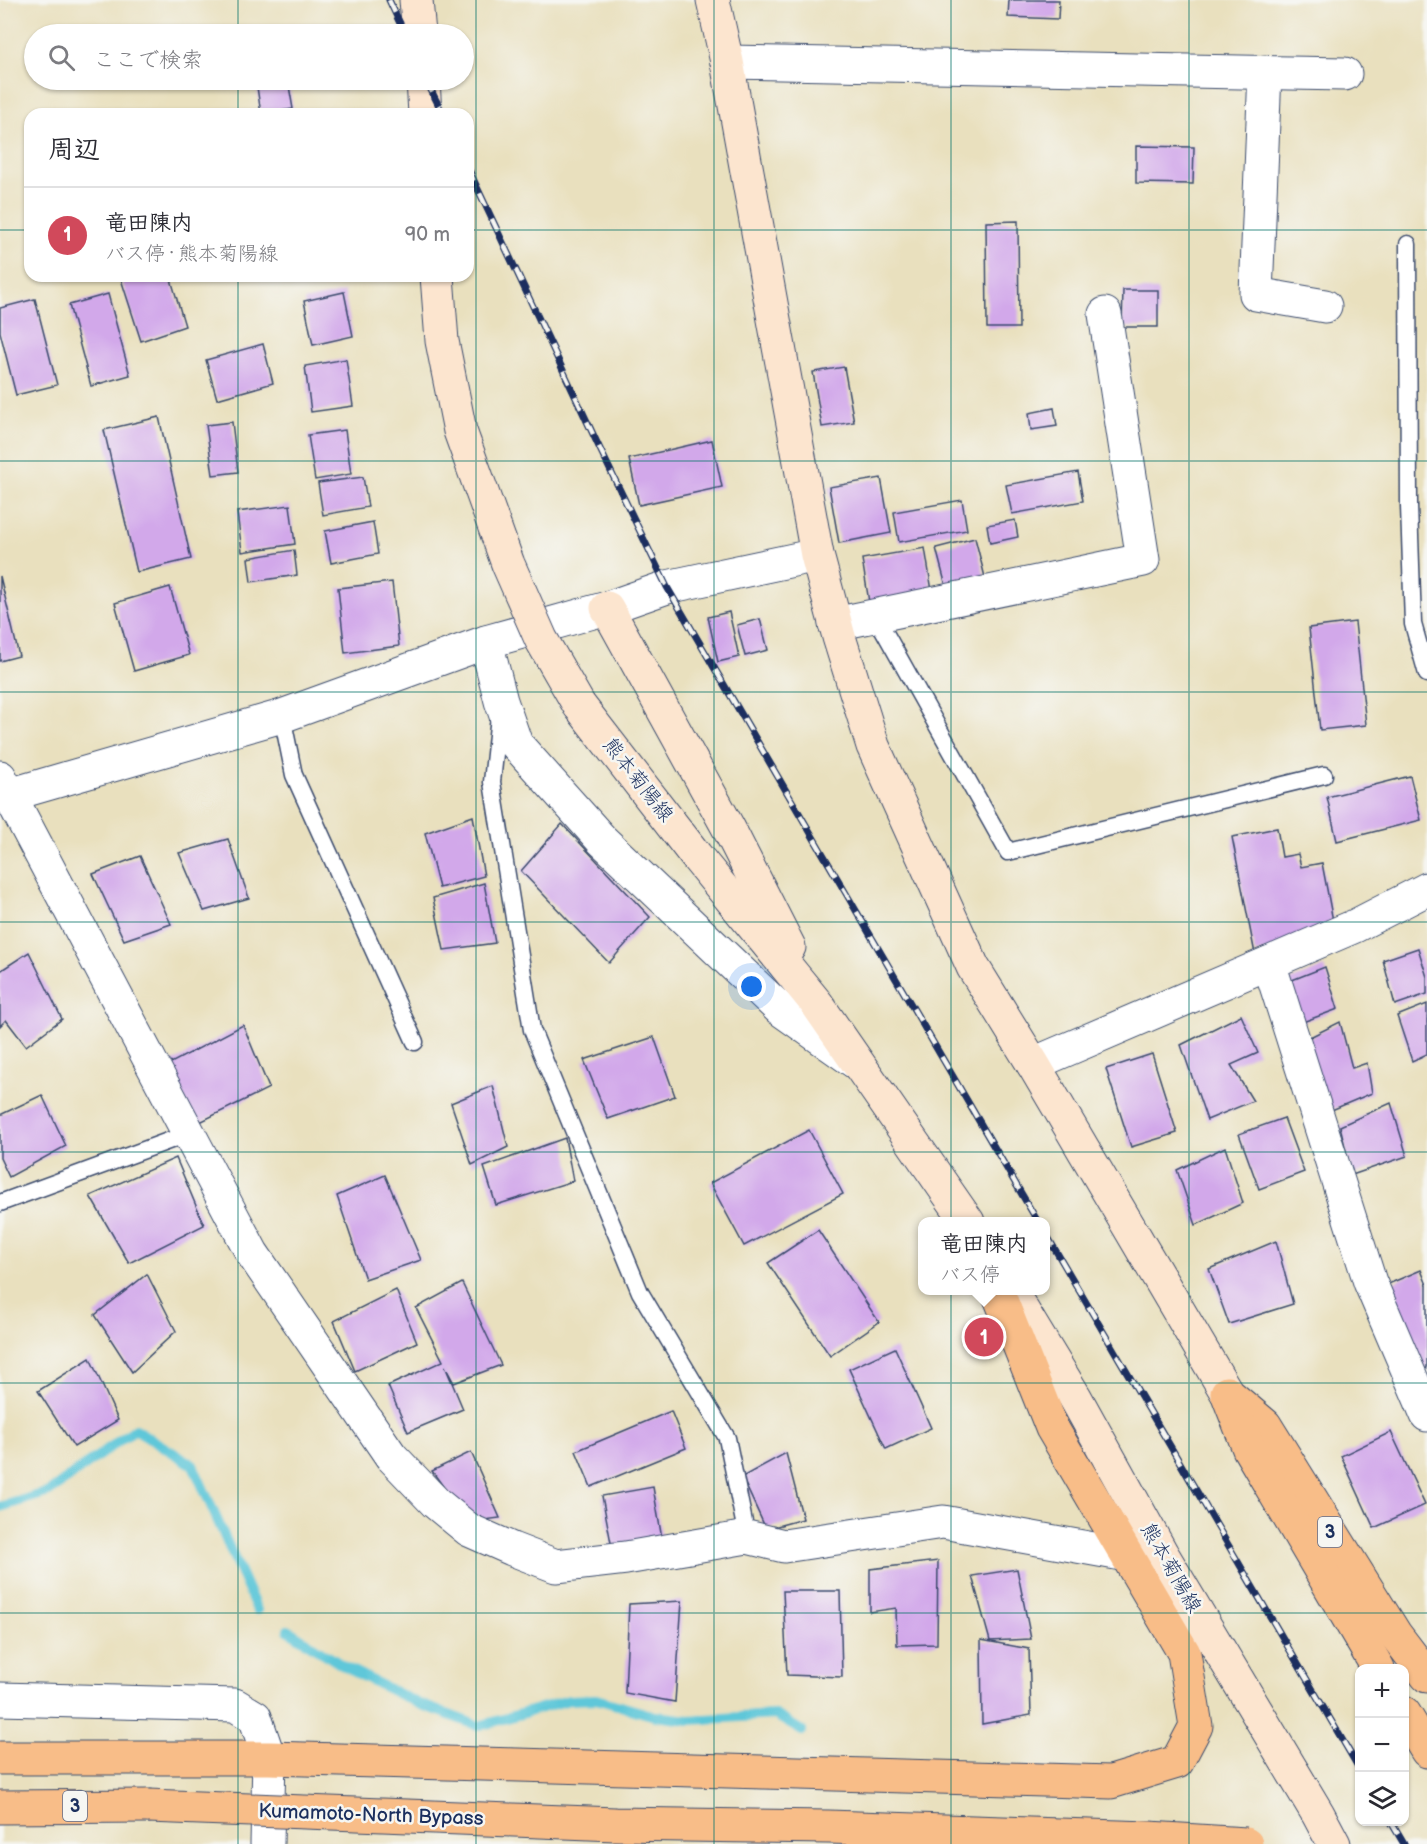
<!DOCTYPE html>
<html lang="ja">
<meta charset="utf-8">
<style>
body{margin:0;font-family:"Balsamiq Sans","Klee One",sans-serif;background:#f2f2f3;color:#2b2b33}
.controls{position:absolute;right:18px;bottom:18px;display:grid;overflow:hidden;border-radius:12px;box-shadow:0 2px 4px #0004}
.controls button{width:54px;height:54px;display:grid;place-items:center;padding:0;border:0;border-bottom:2px solid #e1e1e2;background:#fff;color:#2b2b33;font:30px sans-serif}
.you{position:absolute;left:752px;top:987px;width:21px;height:21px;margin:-15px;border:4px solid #fff;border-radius:50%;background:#1a73e8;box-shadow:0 0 0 9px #1a73e833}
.badge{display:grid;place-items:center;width:39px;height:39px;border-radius:50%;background:#d1495b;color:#fff;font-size:20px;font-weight:700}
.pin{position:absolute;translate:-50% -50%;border:3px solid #fff;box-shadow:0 2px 6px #0006}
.popup{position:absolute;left:918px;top:1217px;width:132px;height:78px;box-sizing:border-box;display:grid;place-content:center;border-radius:12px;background:#fff;filter:drop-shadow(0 2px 4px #0005);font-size:20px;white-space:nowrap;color:#7c7c81}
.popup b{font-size:22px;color:#2b2b33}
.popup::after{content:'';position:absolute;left:50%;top:100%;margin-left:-12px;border:12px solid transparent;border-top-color:#fff}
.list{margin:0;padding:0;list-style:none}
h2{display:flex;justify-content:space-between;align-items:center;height:78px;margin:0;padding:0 24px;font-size:26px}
h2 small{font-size:20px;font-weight:400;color:#7c7c81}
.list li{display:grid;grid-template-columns:39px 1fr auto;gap:18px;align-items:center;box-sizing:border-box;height:96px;padding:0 24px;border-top:2px solid #e1e1e2}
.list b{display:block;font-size:22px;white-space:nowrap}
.list p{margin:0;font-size:20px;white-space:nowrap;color:#7c7c81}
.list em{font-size:20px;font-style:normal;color:#7c7c81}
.icon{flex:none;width:33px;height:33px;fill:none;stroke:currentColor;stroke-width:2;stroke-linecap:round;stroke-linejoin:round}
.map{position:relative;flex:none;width:1427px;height:1844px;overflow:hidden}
.search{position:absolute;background:#fff;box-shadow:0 2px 4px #0004;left:24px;top:24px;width:450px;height:66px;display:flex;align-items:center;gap:15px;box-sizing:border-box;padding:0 21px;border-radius:33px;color:#7c7c81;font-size:22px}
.panel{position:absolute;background:#fff;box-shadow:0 2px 4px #0004;left:24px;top:108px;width:450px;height:174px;border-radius:18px}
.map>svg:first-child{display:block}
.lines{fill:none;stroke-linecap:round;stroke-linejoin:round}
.stream{stroke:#5ec7d9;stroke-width:10}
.building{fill:#d2a8ea}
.lane-casing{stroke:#3a4a6c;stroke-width:19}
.street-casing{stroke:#3a4a6c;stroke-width:35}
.secondary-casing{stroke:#3a4a6c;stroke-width:35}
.highway-casing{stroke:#3a4a6c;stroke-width:35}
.lane{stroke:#fff;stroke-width:16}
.street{stroke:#fff;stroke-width:33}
.secondary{stroke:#fce5cf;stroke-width:33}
.highway{stroke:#f8bd88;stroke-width:33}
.rail-casing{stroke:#1b2f5e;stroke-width:7}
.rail{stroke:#f6f6f2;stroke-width:4.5;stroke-dasharray:14;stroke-linecap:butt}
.secondary-bridge-casing{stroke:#3a4a6c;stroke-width:35;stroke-linecap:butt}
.highway-bridge-casing{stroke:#3a4a6c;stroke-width:35;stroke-linecap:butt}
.secondary-bridge{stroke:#fce5cf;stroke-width:33}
.highway-bridge{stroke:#f8bd88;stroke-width:33}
.grid{fill:none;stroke:#0f766e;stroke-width:1.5;stroke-opacity:0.55}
.labels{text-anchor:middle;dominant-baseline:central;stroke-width:5;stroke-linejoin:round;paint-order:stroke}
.shield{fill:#f6f6f2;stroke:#5d6b8a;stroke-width:1.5}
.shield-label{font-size:18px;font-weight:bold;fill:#1b2f5e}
.street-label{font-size:20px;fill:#1b2f5e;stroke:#f6f6f2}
</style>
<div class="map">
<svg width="1427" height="1844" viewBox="0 0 1427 1844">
<rect width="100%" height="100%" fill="#f6f6f2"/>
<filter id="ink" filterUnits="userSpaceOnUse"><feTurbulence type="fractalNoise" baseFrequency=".0167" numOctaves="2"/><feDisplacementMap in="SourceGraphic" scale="12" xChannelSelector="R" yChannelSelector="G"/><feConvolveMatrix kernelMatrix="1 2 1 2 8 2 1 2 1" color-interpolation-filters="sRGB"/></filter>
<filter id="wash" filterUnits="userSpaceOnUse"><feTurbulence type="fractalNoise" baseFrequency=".008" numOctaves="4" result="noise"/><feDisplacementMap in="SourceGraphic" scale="24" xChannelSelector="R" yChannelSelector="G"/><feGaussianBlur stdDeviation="1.35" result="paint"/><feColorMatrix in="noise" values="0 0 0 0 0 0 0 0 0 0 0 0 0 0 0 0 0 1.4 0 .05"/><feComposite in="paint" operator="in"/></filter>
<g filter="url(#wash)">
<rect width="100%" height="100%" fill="#e9e0be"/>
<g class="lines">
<g class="stream">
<polyline points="0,1507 49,1492 135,1429 193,1465 257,1610"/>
<polyline points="288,1630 345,1667 419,1704 479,1726 569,1700 596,1699 655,1716 689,1720 775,1715 802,1731"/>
</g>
</g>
<g id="blocks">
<g class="building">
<polygon points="1009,0 1059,0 1058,19 1008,17"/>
<polygon points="256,80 288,80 293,109 261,114"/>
<polygon points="1136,146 1194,147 1193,184 1136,183"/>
<polygon points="1018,221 1019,328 987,328 986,222"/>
<polygon points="120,276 170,276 185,326 141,341"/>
<polygon points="1123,290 1158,290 1158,327 1122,327"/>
<polygon points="344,292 353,336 313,345 304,301"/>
<polygon points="108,294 130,375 91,386 69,305"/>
<polygon points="35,299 57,385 16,395 0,332 0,308"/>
<polygon points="263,344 273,383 217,399 206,360"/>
<polygon points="346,359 353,406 311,412 305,366"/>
<polygon points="844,367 854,422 822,427 813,372"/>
<polygon points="1054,408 1057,426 1031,430 1029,413"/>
<polygon points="159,417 191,559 137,572 104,430"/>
<polygon points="232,422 238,472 213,475 206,425"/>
<polygon points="345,430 351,474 315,480 308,435"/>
<polygon points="712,440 722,487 639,505 629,459"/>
<polygon points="1078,472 1083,501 1012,514 1006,485"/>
<polygon points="363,477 368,507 323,515 318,483"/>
<polygon points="881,478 891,533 839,543 829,487"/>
<polygon points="962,500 967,530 899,542 894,512"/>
<polygon points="290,505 295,544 242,552 237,512"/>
<polygon points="1015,520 1018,537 990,543 987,525"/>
<polygon points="373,522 378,554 331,563 325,531"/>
<polygon points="975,538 986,581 947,590 936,548"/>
<polygon points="925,548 932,591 869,602 862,559"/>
<polygon points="294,550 297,575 251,582 248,558"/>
<polygon points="0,576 19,656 0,661"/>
<polygon points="392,582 399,646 345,653 338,588"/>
<polygon points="170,587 189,655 134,671 115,603"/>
<polygon points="729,612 739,657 718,662 708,617"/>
<polygon points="760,619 768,650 745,656 737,625"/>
<polygon points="1355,622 1366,725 1320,730 1309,628"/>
<polygon points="1410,776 1421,820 1337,841 1327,797"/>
<polygon points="473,816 484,876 439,888 425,833"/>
<polygon points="562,824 650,917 609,963 521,871"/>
<polygon points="1277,828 1282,857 1298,854 1301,867 1322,863 1336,937 1255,954 1232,837"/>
<polygon points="228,839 249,898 204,911 179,853"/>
<polygon points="140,856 171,924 124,940 93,874"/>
<polygon points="484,883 495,943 444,950 433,898"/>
<polygon points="1418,948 1427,977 1427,994 1395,1005 1383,960"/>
<polygon points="29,952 62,1019 26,1046 6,1020 0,1026 0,971"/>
<polygon points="1325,967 1338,1009 1300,1023 1287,982"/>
<polygon points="1427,1004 1427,1054 1412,1061 1397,1016"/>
<polygon points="1241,1015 1258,1053 1231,1065 1253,1101 1207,1120 1181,1045"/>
<polygon points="1340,1022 1352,1068 1367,1063 1372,1093 1327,1112 1304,1040"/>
<polygon points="243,1025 269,1088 196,1124 167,1065"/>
<polygon points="654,1037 675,1096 608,1119 584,1060"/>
<polygon points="1152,1054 1177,1133 1131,1147 1106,1069"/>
<polygon points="493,1086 508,1147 472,1165 451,1103"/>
<polygon points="42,1095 66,1146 9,1177 0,1158 0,1115"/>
<polygon points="1391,1103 1407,1156 1352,1175 1340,1126"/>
<polygon points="1284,1118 1304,1172 1259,1189 1239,1134"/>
<polygon points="809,1130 843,1194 744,1246 710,1183"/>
<polygon points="565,1138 573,1181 496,1205 484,1167"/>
<polygon points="1225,1147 1243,1203 1196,1225 1177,1170"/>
<polygon points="176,1158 204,1225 129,1263 90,1196"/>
<polygon points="385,1175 421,1260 365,1279 337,1196"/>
<polygon points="818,1230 879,1322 830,1356 768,1263"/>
<polygon points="1276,1241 1293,1304 1229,1324 1209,1269"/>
<polygon points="1421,1270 1427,1285 1427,1368 1422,1370 1386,1285"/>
<polygon points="147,1274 176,1331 132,1372 95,1315"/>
<polygon points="462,1283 501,1365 454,1383 445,1366 463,1409 408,1432 388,1386 443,1361 416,1308"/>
<polygon points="396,1290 417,1342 355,1371 334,1321"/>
<polygon points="895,1348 931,1428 886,1449 849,1369"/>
<polygon points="90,1358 118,1420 74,1447 38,1391"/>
<polygon points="671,1411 686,1448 591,1487 576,1451"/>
<polygon points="1391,1432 1425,1505 1374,1528 1341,1456"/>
<polygon points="471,1452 500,1518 469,1522 432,1471"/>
<polygon points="786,1453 803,1519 766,1529 742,1477"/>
<polygon points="653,1487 662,1539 612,1548 602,1496"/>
<polygon points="938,1561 937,1644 897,1645 896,1608 870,1612 870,1569"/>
<polygon points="1017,1569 1031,1639 990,1641 972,1576"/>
<polygon points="783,1591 840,1591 842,1677 787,1675"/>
<polygon points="682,1601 675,1702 625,1693 629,1604"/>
<polygon points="981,1640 1029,1649 1031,1715 982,1724"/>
</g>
</g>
</g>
<g filter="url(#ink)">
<use href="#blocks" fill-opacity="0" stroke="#3a4a6c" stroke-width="1.5"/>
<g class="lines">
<defs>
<g id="lane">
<polyline points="1408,244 1409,506 1413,624 1427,674"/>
<polyline points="875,615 1008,852 1324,775"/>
<polyline points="282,716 294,775 415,1042"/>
<polyline points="499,716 492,782 532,1030 640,1292 727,1438 747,1537"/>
<polyline points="0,1203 190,1133"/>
</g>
<g id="street">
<polyline points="727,62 1345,74"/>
<polyline points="1265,72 1256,294 1325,306"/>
<polyline points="835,624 1143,560 1105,314"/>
<polyline points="486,642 501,701 516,744 602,840 780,1009 855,1062"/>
<polyline points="0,777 252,1253 391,1456 436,1503 469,1530 512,1549 556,1566 626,1558 747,1537 784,1546 943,1522 1127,1555 1150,1554"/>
<polyline points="9,795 282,716 486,642 607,608 667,587 817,555"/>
<polyline points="1269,963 1370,1282 1427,1415"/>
<polyline points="1033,1064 1355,926 1427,889"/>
<polyline points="0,1699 235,1705 255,1717 269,1758 267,1844"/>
</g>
<g id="secondary">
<polyline points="416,0 419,34"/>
<polyline points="713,0 727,62 817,555 839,637 873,746 973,967 1033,1064 1227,1393"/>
<polyline points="423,80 425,114"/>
<polyline points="607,608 729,829 789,947"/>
<polyline points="579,705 696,856 817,1004 968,1222"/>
<polyline points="1010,1290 1075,1397 1162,1554 1318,1814 1334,1844"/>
</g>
<g id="highway">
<polyline points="1227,1393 1265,1425 1395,1634 1427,1676"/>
<polyline points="1229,1398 1249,1449 1378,1668"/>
<polyline points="1404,1713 1427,1751"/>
<polyline points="0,1758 269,1758 1111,1782 1177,1762 1196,1726 1184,1653 1052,1428 997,1290"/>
<polyline points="0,1807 149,1806"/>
</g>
</defs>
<use href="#lane" class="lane-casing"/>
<use href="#street" class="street-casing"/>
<use href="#secondary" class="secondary-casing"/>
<use href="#highway" class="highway-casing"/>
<use href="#lane" class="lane"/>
<use href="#street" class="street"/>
<use href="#secondary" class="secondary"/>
<use href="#highway" class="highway"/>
<defs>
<g id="rail">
<polyline points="389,0 405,34"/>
<polyline points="426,80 443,114"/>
<polyline points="468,168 600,449 667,587 1038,1222"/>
<polyline points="1046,1234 1360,1770"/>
<polyline points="1391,1822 1404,1844"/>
</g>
</defs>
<use href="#rail" class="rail-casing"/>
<use href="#rail" class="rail"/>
<defs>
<polyline id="secondary-bridge" points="437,276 442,341 460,431 508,564 541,639 579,705"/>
<polyline id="highway-bridge" points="149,1806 615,1824 829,1827 1149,1838 1246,1844"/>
</defs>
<use href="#secondary-bridge" class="secondary-bridge-casing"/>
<use href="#highway-bridge" class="highway-bridge-casing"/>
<use href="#secondary-bridge" class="secondary-bridge"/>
<use href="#highway-bridge" class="highway-bridge"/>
</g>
</g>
<path class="grid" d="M238,0v34M476,0v1844M714,0v1844M951,0v1844M1189,0v1844M238,80v34M0,230h30M468,230h959M238,276v1568M0,461h1427M0,692h1427M0,922h1427M0,1152h1427M0,1383h1427M0,1613h1427"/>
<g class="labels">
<g class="shield">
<rect x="1318" y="1517" width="24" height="30" rx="4.5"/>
<rect x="63" y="1791" width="24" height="30" rx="4.5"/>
</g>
<g class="shield-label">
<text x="1330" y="1532">3</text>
<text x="75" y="1806">3</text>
</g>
<g class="street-label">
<text transform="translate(638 780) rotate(52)">熊本菊陽線</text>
<text transform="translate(1171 1568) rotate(60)">熊本菊陽線</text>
<text transform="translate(371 1815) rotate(2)">Kumamoto-North Bypass</text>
</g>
</g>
</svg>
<div class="controls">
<button>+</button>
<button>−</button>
<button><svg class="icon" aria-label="layers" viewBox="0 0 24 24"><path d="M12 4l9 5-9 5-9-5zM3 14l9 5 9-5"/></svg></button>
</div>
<div class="you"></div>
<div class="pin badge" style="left:984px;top:1337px">1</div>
<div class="popup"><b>竜田陳内</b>バス停</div>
<div class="search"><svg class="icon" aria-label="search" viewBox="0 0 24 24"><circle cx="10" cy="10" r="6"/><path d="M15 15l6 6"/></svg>ここで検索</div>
<section class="panel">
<h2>周辺<small></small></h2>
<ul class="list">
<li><span class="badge">1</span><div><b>竜田陳内</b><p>バス停 · 熊本菊陽線</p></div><em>90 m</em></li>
</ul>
</section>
</div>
